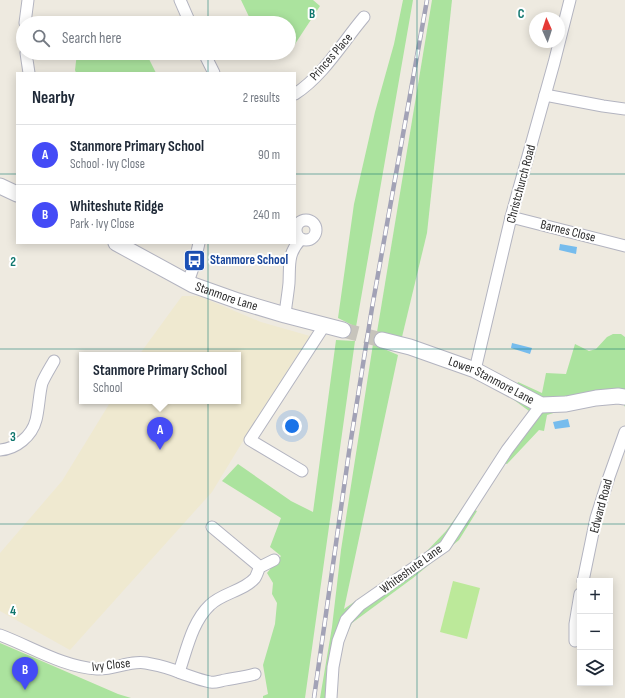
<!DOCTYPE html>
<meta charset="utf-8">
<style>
body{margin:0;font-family:"Sofia Sans Condensed",sans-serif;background:#f6f6f7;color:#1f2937}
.controls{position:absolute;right:12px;bottom:12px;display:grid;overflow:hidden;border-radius:0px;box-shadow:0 2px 10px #0003}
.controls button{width:36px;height:36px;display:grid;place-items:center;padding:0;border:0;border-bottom:1px solid #e0e1e3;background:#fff;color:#1f2937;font:20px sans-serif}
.compass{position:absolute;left:529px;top:12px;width:36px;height:36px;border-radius:50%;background:#fff;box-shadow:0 2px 10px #0003;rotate:357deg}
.you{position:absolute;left:292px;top:426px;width:14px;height:14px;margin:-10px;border:3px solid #fff;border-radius:50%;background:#1a73e8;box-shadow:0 0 0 6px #1a73e833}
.badge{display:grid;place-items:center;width:26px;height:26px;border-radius:50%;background:#444bf6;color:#fff;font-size:13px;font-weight:700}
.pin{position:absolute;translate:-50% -33px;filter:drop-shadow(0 1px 2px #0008)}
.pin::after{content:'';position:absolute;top:21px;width:14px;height:12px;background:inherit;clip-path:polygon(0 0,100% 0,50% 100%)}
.popup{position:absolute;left:79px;top:352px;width:162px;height:52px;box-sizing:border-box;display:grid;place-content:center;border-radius:0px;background:#fff;filter:drop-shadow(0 1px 3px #0005);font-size:13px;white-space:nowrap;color:#747a83}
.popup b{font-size:15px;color:#1f2937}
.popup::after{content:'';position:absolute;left:50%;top:100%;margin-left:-8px;border:8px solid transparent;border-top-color:#fff}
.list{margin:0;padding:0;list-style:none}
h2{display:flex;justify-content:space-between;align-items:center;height:52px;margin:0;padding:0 16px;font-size:17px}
h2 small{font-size:13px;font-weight:400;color:#747a83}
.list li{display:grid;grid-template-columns:26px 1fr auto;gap:12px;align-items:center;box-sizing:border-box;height:60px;padding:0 16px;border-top:1px solid #e0e1e3}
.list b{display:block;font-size:15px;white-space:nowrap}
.list p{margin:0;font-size:13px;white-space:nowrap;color:#747a83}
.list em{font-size:13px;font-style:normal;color:#747a83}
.icon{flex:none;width:22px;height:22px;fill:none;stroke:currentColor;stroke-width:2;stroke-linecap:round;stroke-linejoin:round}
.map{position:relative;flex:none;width:625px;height:698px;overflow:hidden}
.search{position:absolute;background:#fff;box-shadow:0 2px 10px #0003;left:16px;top:16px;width:280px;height:44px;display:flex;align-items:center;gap:10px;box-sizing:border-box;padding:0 14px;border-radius:22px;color:#747a83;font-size:15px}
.panel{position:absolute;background:#fff;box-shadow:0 2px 10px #0003;left:16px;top:72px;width:280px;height:172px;border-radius:0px}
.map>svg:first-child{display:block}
.education{fill:#efe9d0}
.green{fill:#abe39e}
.pitch{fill:#bce99a}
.water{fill:#76bced}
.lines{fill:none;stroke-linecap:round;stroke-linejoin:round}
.secondary-tunnel{stroke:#c7c4bc;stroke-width:15;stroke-dasharray:15 8;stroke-linecap:butt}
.street-casing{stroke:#b3b4c0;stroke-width:13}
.secondary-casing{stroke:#b3b4c0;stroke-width:17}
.street{stroke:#fff;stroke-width:11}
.secondary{stroke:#fff;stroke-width:15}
.rail-casing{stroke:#a2a2b6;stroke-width:4.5}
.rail{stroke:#fff;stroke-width:3;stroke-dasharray:9;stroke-linecap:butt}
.grid{fill:none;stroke:#0f766e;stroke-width:1;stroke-opacity:0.55}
.labels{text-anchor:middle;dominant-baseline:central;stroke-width:4;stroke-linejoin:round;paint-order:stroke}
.street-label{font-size:13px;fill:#2d2d2d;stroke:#fff}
.transit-label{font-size:13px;font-weight:bold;fill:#164399;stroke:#fff;text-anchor:start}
.grid-label{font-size:13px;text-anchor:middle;font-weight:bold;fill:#0f766e;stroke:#fff;stroke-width:4;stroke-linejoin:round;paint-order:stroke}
</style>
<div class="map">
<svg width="625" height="698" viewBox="0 0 625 698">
<rect width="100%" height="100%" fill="#eeeae0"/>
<polygon class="education" points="182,296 199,296 261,322 310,336 257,418 212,492 70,650 0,611 0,553 62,481 111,401 238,401 238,355 139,355"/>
<g class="green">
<polygon points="241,0 313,0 320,6 295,44 289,45 289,23 252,23"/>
<polygon points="403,0 413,0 356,327 338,318 354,204 375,112 394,44"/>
<polygon points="432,0 452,0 427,233 402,337 377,332"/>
<polygon points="77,53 146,53 156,73 76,73 75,70"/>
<polygon points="613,334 621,334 625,337 625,407 622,401 582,404 547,415 544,431 539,430 507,464 497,461 529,411 510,397 518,382 542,393 546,373 566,374 575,344 589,351 596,349 607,337"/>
<polygon points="336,340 355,341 305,698 263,698 263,696 268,694 263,665 275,624 277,603 272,594 273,583 267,573 281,556 270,547 281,518 222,481 238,464 291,501 313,512"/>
<polygon points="373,344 398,355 344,609 426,552 446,531 464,506 477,511 459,540 413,578 352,623 343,642 338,668 336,698 320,698 332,627 341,550"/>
<polygon points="0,643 118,694 131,698 0,698"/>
</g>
<polygon class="pitch" points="453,581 480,588 467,639 440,632"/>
<g class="water">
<polygon points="560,244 577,247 576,254 559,250"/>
<polygon points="512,343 532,348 530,354 511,348"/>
<polygon points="568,419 570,427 555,429 553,422"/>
</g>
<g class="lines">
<polyline class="secondary-tunnel" points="343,330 382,340"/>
<defs>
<g id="street">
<polyline points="180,0 190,23"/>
<polyline points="25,23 28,0"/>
<polyline points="26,53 29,73"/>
<polyline points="204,53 214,73"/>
<path d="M295,94c29,-19 47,-51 69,-77"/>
<polyline points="545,95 603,106 625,109"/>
<polyline points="511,217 625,246"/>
<circle cx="306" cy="230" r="10"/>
<polyline points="188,282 194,265 199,243"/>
<path d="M285,315c1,-11 3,-21 4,-32 1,-18 -2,-29 12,-44"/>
<polyline points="475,370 511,217 554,63 570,0"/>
<path d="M0,450c16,-1 32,-14 36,-30 3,-12 3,-25 6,-37 3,-7 8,-15 12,-22"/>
<polyline points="302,471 250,440 324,326"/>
<polyline points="212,527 260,567"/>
<polyline points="583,581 596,518 609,477 625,432"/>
<path d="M0,635c32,12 63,32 97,34 17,1 33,-9 49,-6 11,2 24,5 35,10 9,3 19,7 29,9 4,1 10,-1 15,-2 10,-2 20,-3 30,-6"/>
<polyline points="575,641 575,624 580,594"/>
<path d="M179,672c8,-23 13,-50 31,-67 12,-12 34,-14 45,-27 2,-3 3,-8 5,-11l14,-7"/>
<polyline points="331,698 333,667 338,641 346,620 360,605 445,546 507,450 541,405"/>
</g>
<g id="secondary">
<polyline points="0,186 17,194"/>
<path id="s1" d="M116,243l77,42 45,16 47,14 58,15"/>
<path id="s2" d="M382,340l28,7 65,23 66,35 25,-1 30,-6 22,-2 7,1"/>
</g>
</defs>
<use href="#street" class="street-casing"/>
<use href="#secondary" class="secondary-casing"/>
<use href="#street" class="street"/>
<use href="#secondary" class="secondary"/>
<defs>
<polyline id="rail" points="314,698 349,452 372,308 427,0"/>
</defs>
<use href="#rail" class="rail-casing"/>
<use href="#rail" class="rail"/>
</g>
<path class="grid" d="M208,0v23M417,0v698M208,53v20M0,174h17M295,174h330M208,243v455M0,349h625M0,524h625"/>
<defs>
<symbol id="bus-square" viewBox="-11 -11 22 22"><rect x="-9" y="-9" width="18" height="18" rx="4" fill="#1a4fb4" stroke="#fff"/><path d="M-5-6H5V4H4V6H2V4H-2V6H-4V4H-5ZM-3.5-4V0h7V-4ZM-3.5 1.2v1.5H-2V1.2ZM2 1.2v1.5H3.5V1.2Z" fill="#fff"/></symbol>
</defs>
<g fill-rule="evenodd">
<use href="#bus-square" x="182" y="248" width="25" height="25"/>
</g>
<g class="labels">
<g class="street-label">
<text transform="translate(331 57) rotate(-49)">Princes Place</text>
<text transform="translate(521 184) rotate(-75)">Christchurch Road</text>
<text transform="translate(568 231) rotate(14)">Barnes Close</text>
<text stroke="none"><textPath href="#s1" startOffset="123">Stanmore Lane</textPath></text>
<text stroke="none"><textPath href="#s2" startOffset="117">Lower Stanmore Lane</textPath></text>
<text transform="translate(601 506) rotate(-75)">Edward Road</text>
<text transform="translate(411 569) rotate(-36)">Whiteshute Lane</text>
<text transform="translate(111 665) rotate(-6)">Ivy Close</text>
</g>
<g class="transit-label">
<text x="210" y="260">Stanmore School</text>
</g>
</g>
<g class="grid-label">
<text x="312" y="18">B</text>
<text x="521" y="18">C</text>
<text x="13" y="266">2</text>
<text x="13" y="441">3</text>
<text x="13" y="615">4</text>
</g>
</svg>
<div class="controls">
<button>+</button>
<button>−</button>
<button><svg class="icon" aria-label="layers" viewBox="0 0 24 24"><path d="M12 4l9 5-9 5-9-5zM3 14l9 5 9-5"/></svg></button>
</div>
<svg class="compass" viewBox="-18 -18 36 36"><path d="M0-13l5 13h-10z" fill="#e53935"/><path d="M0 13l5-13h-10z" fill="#747a83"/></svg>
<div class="you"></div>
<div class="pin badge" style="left:160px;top:450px">A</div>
<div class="popup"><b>Stanmore Primary School</b>School</div>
<div class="pin badge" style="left:25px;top:690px">B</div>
<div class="search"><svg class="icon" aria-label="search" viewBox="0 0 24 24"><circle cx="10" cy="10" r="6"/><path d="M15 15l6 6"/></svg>Search here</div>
<section class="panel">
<h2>Nearby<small>2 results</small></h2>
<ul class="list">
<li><span class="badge">A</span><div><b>Stanmore Primary School</b><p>School · Ivy Close</p></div><em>90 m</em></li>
<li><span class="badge">B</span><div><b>Whiteshute Ridge</b><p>Park · Ivy Close</p></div><em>240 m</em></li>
</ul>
</section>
</div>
